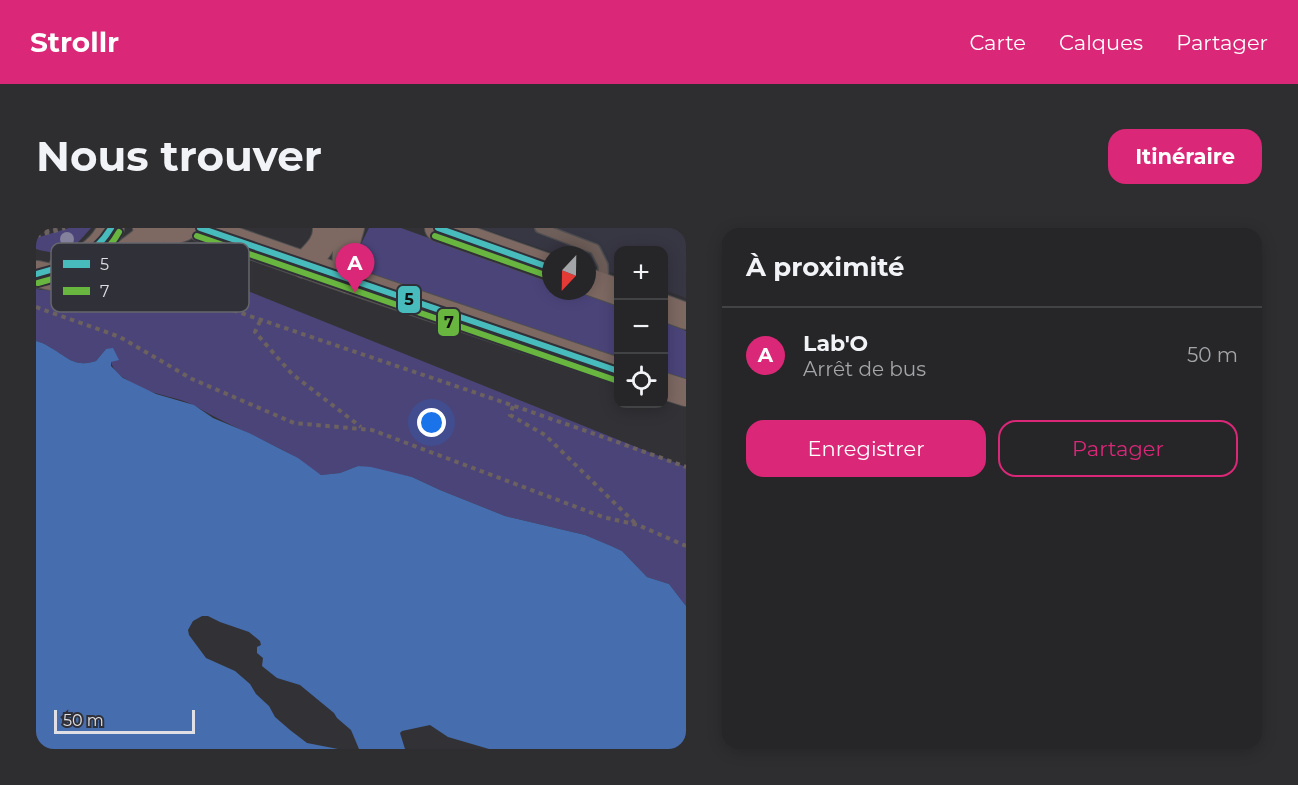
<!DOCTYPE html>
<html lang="fr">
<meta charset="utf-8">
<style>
body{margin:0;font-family:Montserrat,sans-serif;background:#2e2e30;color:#f1f3f6}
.controls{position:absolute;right:18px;top:18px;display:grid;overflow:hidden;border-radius:12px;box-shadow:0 3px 15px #0003}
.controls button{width:54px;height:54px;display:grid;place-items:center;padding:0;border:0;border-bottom:2px solid #424345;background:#262628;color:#f1f3f6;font:30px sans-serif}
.compass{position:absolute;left:506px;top:18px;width:54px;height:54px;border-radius:50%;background:#262628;box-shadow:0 3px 15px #0003;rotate:202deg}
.scale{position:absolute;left:18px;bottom:15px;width:141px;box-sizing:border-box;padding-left:6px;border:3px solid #e0dfe5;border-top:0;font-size:16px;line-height:21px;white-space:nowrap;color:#e0dfe5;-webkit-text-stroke:4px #303038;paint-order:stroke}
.you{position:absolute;left:396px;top:195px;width:21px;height:21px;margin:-15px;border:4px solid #fff;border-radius:50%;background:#1a73e8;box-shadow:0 0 0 9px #1a73e833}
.badge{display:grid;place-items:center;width:39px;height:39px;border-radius:50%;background:#db2777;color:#fff;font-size:20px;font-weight:700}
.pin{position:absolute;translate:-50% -50px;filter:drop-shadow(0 2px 3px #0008)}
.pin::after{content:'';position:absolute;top:32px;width:21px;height:18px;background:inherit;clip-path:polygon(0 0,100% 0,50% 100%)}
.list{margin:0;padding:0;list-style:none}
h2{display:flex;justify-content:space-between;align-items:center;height:78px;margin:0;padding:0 24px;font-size:26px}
h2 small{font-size:20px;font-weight:400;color:#a4a5a8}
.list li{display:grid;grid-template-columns:39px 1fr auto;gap:18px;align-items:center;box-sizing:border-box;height:96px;padding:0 24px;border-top:2px solid #424345}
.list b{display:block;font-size:22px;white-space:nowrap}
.list p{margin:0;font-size:20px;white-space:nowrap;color:#a4a5a8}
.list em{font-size:20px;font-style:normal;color:#a4a5a8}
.actions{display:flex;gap:12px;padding:18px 24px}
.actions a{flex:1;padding:14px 0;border:2px solid #db2777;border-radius:18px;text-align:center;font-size:21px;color:#db2777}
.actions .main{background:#db2777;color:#fff}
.icon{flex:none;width:33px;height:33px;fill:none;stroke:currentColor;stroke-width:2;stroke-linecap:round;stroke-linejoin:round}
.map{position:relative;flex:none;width:650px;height:521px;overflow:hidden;border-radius:18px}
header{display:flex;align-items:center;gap:36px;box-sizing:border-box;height:84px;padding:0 30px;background:#db2777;color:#fff}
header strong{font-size:28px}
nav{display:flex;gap:33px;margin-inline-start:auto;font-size:21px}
.intro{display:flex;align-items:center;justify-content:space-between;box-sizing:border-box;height:144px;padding:0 36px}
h1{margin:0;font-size:42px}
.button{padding:15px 27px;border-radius:18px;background:#db2777;color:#fff;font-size:21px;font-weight:700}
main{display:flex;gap:36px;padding:0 36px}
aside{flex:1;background:#262628;border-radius:18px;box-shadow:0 3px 15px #0003}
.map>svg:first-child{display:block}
.built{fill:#373643}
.green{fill:#4b4479}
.water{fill:#466dad}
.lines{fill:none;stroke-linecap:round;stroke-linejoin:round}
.lane-casing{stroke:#4f4f51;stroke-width:12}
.secondary-casing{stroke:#4f4f51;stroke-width:28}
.path{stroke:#6b615f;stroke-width:4;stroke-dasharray:4.5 4.5;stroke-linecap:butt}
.lane{stroke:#6f5f5a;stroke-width:9}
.secondary{stroke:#7d6862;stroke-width:26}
.bus-1-casing{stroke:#303038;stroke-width:10}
.bus-2-casing{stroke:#303038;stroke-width:10}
.bus-1{stroke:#48bcbc;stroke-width:6}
.bus-2{stroke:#68b63f;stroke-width:6}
.tree{fill:#83819b}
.key{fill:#303038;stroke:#65656c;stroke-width:1.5}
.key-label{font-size:16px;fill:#e0dfe5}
.line-badge{stroke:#303038;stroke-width:2}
.pale-badge-label{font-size:16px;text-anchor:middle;font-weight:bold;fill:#111}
</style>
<header>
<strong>Strollr</strong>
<nav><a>Carte</a><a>Calques</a><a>Partager</a></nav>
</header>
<div class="intro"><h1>Nous trouver</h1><a class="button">Itinéraire</a></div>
<main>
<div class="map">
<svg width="650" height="521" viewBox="0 0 650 521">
<rect width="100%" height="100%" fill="#323236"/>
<polygon class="built" points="445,0 650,0 650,70 628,62 628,22 582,22 582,47 551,36 551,27 524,27"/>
<g class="green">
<path d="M33,0h22c-21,23 -22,30 -55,21v-11z"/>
<polygon points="333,0 365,0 515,54 515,63 540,63 582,78 582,131 319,44 324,18"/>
<path d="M117,25l533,214v139l-17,-22 -22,-7 -25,-26 -37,-16 -80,-19 -65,-26 -28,-13 -54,-11 -18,7 -19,2c-11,-6 -20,-15 -31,-21 -31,-17 -65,-30 -95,-48 -16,-9 -37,-10 -53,-18 -11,-6 -28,-13 -31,-26l2,-1 -7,-12 -10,12c-4,1 -10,3 -15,2 -13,0 -28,-18 -45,-22v-52c39,7 83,-19 117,-36z"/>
<polygon points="628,94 650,103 650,154 628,146"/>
</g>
<path class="water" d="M0,113c17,4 32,22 45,22 5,1 11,-1 15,-2l10,-12 7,-1 6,12 -8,2v4l12,12 33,16 38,11 19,13 36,15 49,25 23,17 19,-2 18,-7 13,1 41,10 28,13 65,26 80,19 26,11 11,5 25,26 22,7 17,22v143h-197l-41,-12 -18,-12 -28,6 -2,2 5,16h-46l-8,-19 -14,-12 -3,-5 -34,-28 -23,-7 -15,-12 1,-8 -6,-5v-6l4,-2 -1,-4 -11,-9 -29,-10 -12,-6h-6l-9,5 -5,9 1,5 17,23 29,13 15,13 6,10 13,12 6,11 15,13 17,13 31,6h-302z"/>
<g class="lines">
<defs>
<polyline id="lane" points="504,0 559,21 567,37 568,57"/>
<g id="secondary">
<polyline points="110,0 132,5 147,0"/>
<polyline points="164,0 312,52 582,143"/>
<polyline points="402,0 515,40"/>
<path d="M268,37c10,-11 23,-21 22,-37"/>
<path d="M26,39c21,-6 40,-19 49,-39"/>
<path d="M0,46c9,1 19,5 28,5 34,1 65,-30 91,-48"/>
<path d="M312,52c-4,-18 -3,-35 3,-52"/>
<polyline points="551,53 582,64"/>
<polyline points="628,80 650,88"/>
<polyline points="628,158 650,165"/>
</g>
</defs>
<use href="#lane" class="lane-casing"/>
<use href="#secondary" class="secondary-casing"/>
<g class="path">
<polyline points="9,4 20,0"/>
<polyline points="0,8 29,0"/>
<path d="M98,44l1,4c183,65 369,124 551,191"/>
<polyline points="0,79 84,109 156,151 258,195 336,202 567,289 602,297 650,318"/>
<polyline points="224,93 219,104 256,146 325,199"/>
<polyline points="477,178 474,187 509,207 601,297"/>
</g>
<use href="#lane" class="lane"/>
<use href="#secondary" class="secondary"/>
<defs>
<g id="bus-1">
<polyline points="164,0 582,143"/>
<polyline points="402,0 515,40"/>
<path d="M0,46c31,-8 58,-17 75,-46"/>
</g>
<g id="bus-2">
<polyline points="161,8 579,152"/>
<polyline points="399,8 512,48"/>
<path d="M2,55c34,-9 63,-19 81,-51"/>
</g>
</defs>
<use href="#bus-1" class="bus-1-casing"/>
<use href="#bus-2" class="bus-2-casing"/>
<use href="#bus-1" class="bus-1"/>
<use href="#bus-2" class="bus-2"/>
</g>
<circle class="tree" cx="31" cy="11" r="7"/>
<rect x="15" y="15" width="198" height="69" rx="9" class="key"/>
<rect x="27" y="32" width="27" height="8" fill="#48bcbc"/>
<rect x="27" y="59" width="27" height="8" fill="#68b63f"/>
<g class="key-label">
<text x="64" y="42">5</text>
<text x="64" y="69">7</text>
</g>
<g class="line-badge">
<rect x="361" y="57" width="24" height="29" rx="6" fill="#48bcbc"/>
<rect x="401" y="80" width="23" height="29" rx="6" fill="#68b63f"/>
</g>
<g class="pale-badge-label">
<text x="373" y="77">5</text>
<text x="413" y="100">7</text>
</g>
</svg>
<div class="controls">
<button>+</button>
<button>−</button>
<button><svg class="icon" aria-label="locate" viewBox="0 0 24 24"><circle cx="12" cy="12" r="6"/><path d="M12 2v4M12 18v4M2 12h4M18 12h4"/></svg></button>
</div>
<svg class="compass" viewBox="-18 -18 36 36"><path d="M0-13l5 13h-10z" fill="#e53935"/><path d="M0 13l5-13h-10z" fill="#a4a5a8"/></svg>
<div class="scale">50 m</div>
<div class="you"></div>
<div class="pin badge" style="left:319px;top:65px">A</div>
</div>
<aside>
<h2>À proximité<small></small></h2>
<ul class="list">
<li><span class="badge">A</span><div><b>Lab'O</b><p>Arrêt de bus</p></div><em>50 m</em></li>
</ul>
<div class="actions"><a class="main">Enregistrer</a><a>Partager</a></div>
</aside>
</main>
